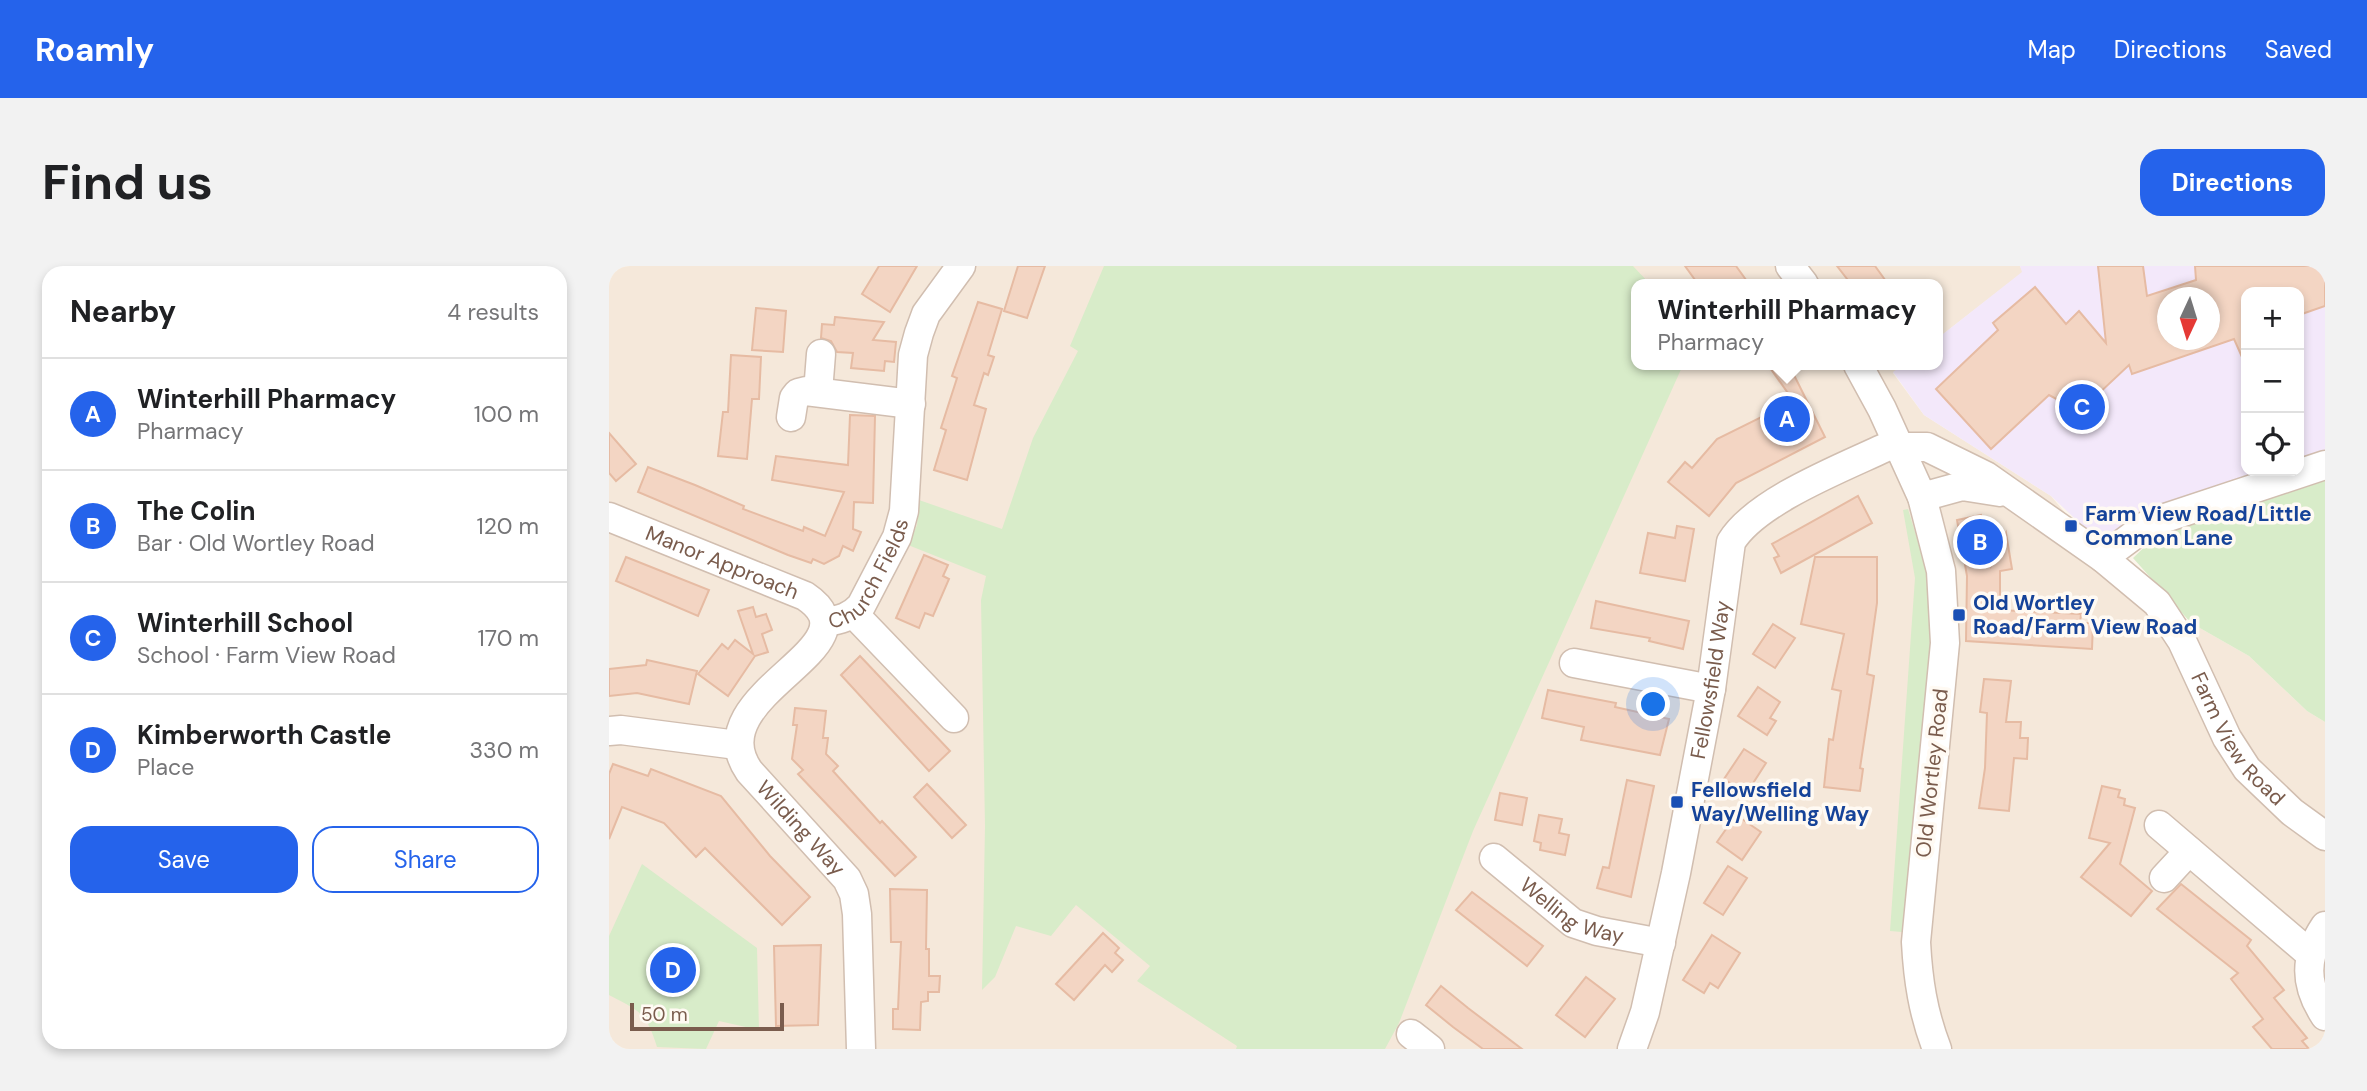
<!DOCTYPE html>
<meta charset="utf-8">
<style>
body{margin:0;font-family:"DM Sans",sans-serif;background:#f2f2f2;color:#202124}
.controls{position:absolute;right:21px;top:21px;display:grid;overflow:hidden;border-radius:14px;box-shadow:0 4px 10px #0003}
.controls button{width:63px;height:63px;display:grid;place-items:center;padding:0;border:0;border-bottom:2px solid #e0e0e0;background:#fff;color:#202124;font:35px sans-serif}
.compass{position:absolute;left:1548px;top:21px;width:63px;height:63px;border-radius:50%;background:#fff;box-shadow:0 4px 10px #0003;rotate:184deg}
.scale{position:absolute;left:21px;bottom:18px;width:154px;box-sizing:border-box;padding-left:7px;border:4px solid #7a5c4d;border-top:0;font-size:19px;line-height:24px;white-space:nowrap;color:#7a5c4d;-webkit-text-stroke:5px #fffaf3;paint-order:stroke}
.you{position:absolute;left:1045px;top:439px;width:24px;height:24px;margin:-18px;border:5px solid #fff;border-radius:50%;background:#1a73e8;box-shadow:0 0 0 10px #1a73e833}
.badge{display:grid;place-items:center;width:46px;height:46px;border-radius:50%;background:#2563eb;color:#fff;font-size:23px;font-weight:700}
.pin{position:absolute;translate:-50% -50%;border:4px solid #fff;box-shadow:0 2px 7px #0006}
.popup{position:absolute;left:1022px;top:13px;width:312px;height:91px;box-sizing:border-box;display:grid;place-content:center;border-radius:14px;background:#fff;filter:drop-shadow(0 2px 5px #0005);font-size:23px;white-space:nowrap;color:#757577}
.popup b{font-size:26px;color:#202124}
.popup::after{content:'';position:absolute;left:50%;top:100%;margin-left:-14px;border:14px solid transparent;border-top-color:#fff}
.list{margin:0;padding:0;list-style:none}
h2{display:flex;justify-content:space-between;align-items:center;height:91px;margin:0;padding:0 28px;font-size:30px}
h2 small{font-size:23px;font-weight:400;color:#757577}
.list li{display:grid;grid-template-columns:46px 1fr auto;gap:21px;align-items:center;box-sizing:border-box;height:112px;padding:0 28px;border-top:2px solid #e0e0e0}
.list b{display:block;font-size:26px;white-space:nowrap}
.list p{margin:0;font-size:23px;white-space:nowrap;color:#757577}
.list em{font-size:23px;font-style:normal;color:#757577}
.actions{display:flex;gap:14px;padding:21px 28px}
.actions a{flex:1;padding:16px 0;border:2px solid #2563eb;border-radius:21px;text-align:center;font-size:24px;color:#2563eb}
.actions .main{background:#2563eb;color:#fff}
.icon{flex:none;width:38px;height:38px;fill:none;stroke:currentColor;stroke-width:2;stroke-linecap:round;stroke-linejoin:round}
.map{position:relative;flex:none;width:1716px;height:783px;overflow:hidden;border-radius:21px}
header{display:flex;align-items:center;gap:42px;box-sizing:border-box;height:98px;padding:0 35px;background:#2563eb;color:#fff}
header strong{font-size:33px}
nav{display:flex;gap:38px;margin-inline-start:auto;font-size:24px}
.intro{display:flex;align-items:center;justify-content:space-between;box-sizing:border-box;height:168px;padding:0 42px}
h1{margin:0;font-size:49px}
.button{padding:18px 32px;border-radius:21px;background:#2563eb;color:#fff;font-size:24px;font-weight:700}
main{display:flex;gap:42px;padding:0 42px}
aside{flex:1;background:#fff;border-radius:21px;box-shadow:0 4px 10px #0003}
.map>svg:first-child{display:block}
.residential{fill:#f5e8da}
.education{fill:#f3e8fa;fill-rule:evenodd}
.green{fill:#d8ecc9}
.building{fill:#f3d5c3;stroke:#e6bba3;stroke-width:2;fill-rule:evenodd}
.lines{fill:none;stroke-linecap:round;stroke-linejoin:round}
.minor-casing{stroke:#d1beb0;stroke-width:31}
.minor{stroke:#fff;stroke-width:28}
.transit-dot{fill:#1a4fb4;stroke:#fffaf3;stroke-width:2.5}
.labels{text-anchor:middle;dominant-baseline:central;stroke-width:7;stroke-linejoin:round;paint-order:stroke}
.transit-label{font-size:21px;font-weight:bold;fill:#164399;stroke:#fffaf3;text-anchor:start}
.street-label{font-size:21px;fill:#7a5c4d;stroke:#fffaf3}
</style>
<header>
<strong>Roamly</strong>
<nav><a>Map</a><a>Directions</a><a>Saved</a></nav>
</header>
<div class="intro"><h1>Find us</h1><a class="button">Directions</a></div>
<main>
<aside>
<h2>Nearby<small>4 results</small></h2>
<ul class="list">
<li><span class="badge">A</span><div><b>Winterhill Pharmacy</b><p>Pharmacy</p></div><em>100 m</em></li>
<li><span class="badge">B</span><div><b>The Colin</b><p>Bar · Old Wortley Road</p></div><em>120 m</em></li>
<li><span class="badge">C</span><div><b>Winterhill School</b><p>School · Farm View Road</p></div><em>170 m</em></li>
<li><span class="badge">D</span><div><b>Kimberworth Castle</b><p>Place</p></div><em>330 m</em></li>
</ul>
<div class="actions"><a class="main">Save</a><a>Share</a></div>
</aside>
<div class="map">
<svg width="1716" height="783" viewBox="0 0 1716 783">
<rect width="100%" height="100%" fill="#fdf6ec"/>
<polygon class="residential" points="0,0 1411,0 1414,6 1329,72 1328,18 1028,18 1028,99 1294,99 1284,107 1315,149 1442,230 1494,292 1574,374 1582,357 1640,390 1698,445 1716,456 1716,783 0,783"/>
<path class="education" d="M1411,0h305v192l-26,9v-175h-53v179h41l-182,76 -54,-51 -127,-81 -31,-43 10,-7h34l1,-27 84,-66zM1559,32h42v42h-42z"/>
<g class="green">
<polygon points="495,0 1024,0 1041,18 1028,18 1028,99 1074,99 864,565 790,757 776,783 627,783 628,780 528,715 541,700 467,639 442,670 407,660 386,711 373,724 376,560 372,334 377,310 299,279 308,259 310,234 393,263 424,172 469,85 461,80"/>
<polygon points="1716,199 1716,456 1698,445 1640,390 1582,357 1524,292 1547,270"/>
<polygon points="1299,243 1319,309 1324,356 1322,408 1293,666 1281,665 1306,312 1294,244"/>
<path d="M33,598l115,84 2,82 -40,-9 -13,28 -49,-2c-11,-35 -16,-35 -48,-52v-59z"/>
</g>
<g class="building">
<polygon points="270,0 308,0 281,46 253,28"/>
<polygon points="409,0 436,0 418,52 395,45"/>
<polygon points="1076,0 1127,0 1140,18 1089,18"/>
<polygon points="1228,0 1266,0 1279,18 1242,18"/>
<path d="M1489,0h45l4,30 49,-16 -1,-14h130v40l-26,9v-23h-53v74l-12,-27 -102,35 -3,-9 -35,33 -16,6 -16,-2 -13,-7 -58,54 -55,-60 62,-59 -5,-7 42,-36 31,37 13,-13 27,32zM1558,32h42v42h-42z"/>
<polygon points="369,36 393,43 379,89 385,91 379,109 375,107 365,139 377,143 358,214 325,204 337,164 332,162 348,112 343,110"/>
<polygon points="147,42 177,45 174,86 143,84"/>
<polygon points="226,51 275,56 264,74 287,76 285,96 276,95 275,105 242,102 244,87 228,86 222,75 212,72 213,58 225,59"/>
<polygon points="122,89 152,91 150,133 143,133 138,193 109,190 114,146 119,146"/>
<polygon points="1159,99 1180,99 1216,171 1127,217 1100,250 1059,216 1076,196 1083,202 1108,173 1179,138 1175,132 1181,130"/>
<polygon points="241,149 266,150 264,237 245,236 244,263 252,266 244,285 234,280 230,290 215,298 204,293 202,297 179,289 29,226 39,201 86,219 135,240 134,243 194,265 195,261 216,270 235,226 163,214 167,190 239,199"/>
<polygon points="0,167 27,198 7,215 0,207"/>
<polygon points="1249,230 1263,257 1172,307 1165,292 1170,290 1163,278"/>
<polygon points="1372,249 1382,300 1397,267 1403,303 1391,305 1391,344 1472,348 1471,357 1484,357 1483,383 1357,375 1358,310 1348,254"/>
<polygon points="1068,260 1085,263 1076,315 1031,307 1039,267 1066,272"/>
<polygon points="315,289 339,299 334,310 340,313 324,350 316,347 310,362 287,352"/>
<polygon points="17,291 100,324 89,350 7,315"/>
<polygon points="1206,291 1268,291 1268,337 1258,408 1265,410 1251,502 1254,503 1251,525 1215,521 1220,473 1224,474 1232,425 1223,423 1235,368 1192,358"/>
<polygon points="987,335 1080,355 1074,383 1040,375 1041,372 982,362"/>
<polygon points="144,341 147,351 157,348 163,364 153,368 159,386 146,390 119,430 89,408 113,378 119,383 126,374 144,388 129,345"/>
<polygon points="1164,358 1186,372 1166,402 1144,388"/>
<polygon points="251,390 341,485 320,505 232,409"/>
<polygon points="38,394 88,405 80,438 28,427 0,430 0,403 37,399"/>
<polygon points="1375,413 1402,415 1397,456 1412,456 1411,472 1419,472 1418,493 1405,492 1400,545 1370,542 1376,502 1378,447 1371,446"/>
<polygon points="1149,421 1171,436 1161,452 1167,455 1158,469 1129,450"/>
<polygon points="939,424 1007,437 1006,441 1060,453 1051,489 972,474 975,461 933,452"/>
<polygon points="186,442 217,445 214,472 219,472 217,488 229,500 224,505 271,557 273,555 307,591 286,610 189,508 194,504 183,493 188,459 184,459"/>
<polygon points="1135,483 1157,497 1137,528 1115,513"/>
<polygon points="4,498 39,510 42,503 112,530 161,590 201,631 173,659 96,582 87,591 55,557 13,541 0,573 0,508"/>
<polygon points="1018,514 1045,520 1022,631 988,622 994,601 1000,602"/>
<polygon points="318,518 357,559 343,572 305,531"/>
<polygon points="1493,520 1511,524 1509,531 1516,533 1515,539 1526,542 1511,598 1543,625 1522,650 1472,611 1501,577 1480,572"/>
<polygon points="891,527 918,532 913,559 886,554"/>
<polygon points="930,549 953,553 950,567 960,569 956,589 931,584 932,577 925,575"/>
<polygon points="1127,549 1152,566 1133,594 1108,576"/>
<polygon points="1119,600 1138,612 1114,649 1095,637"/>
<polygon points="1572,618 1642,674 1638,680 1675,724 1665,732 1698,772 1693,775 1700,783 1663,783 1644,761 1654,753 1622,713 1629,707 1548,643"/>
<polygon points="281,623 318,624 317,683 320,683 320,710 331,710 330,726 319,726 319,735 312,736 311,764 284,763 284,743 289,743 292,676 282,676"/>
<polygon points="863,626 934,680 918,700 847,644"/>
<polygon points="494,667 510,682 506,687 514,694 503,706 496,699 465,734 447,718"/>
<polygon points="1103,669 1131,687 1109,722 1101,717 1095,727 1074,714"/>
<polygon points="212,679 209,759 167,760 165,680"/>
<polygon points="977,711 1006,733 976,771 947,749"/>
<polygon points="832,720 859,742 913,783 874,783 844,761 817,739"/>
</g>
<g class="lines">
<defs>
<g id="minor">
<polyline points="1181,0 1195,18"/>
<path d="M1249,99l24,44 40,88 19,74 4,72 -29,299c2,38 7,71 21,107"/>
<polyline points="209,126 212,88"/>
<polyline points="182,151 185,132 189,127 197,125 302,138"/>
<path id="s1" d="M1290,181h28l59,29 117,82 54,45 25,38 45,97 20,31 45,43 33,24"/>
<polyline points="1313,231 1353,220 1391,226"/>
<path id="s2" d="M0,251l196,79c78,52 -109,97 -56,175l98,108 7,15 3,20 4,135"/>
<polyline points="1494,292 1541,257 1716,199"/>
<polyline points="245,348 345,452"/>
<path id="s3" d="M216,356c15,-2 26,-5 36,-16l36,-69 7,-26 9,-156 6,-22 7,-19 35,-48"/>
<polyline points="965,397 1102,423"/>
<polyline points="0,465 12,464 128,479"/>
<polyline points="1550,559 1700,687"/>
<path id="s4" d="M885,592l79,65 24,8 64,12"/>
<polyline points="1555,612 1580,585"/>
<path d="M1716,660c-21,31 -21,58 0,90"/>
<polyline points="802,768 821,783"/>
<path id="s5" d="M1023,783l13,-37 31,-139 35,-184 20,-147c26,-43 119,-77 166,-100"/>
</g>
</defs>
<use href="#minor" class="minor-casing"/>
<use href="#minor" class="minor"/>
</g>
<g class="transit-dot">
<rect x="1455" y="253" width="14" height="14" rx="3.5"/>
<rect x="1343" y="342" width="14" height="14" rx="3.5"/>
<rect x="1061" y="529" width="14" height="14" rx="3.5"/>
</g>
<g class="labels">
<g class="transit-label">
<text x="1476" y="248">Farm View Road/Little<tspan x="1476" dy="24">Common Lane</tspan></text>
<text x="1364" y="337">Old Wortley<tspan x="1364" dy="24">Road/Farm View Road</tspan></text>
<text x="1082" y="524">Fellowsfield<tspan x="1082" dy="24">Way/Welling Way</tspan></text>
</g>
<g class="street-label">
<text stroke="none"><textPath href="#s2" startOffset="122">Manor Approach</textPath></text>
<text stroke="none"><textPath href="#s3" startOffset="70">Church Fields</textPath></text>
<text stroke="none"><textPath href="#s5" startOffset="378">Fellowsfield Way</textPath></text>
<text stroke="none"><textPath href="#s1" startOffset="466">Farm View Road</textPath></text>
<text transform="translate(1323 507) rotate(-84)">Old Wortley Road</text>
<text stroke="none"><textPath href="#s2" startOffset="504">Wilding Way</textPath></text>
<text stroke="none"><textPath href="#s4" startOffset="96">Welling Way</textPath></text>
</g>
</g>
</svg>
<div class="controls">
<button>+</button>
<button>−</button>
<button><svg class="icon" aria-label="locate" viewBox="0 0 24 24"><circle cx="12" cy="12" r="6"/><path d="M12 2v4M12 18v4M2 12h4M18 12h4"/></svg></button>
</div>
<svg class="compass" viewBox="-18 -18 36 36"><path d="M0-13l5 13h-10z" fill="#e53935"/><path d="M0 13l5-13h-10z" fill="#757577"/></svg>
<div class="scale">50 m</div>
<div class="you"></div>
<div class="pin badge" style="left:1178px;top:153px">A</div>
<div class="popup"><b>Winterhill Pharmacy</b>Pharmacy</div>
<div class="pin badge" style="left:1371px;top:276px">B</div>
<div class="pin badge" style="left:1473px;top:141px">C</div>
<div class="pin badge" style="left:64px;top:704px">D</div>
</div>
</main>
